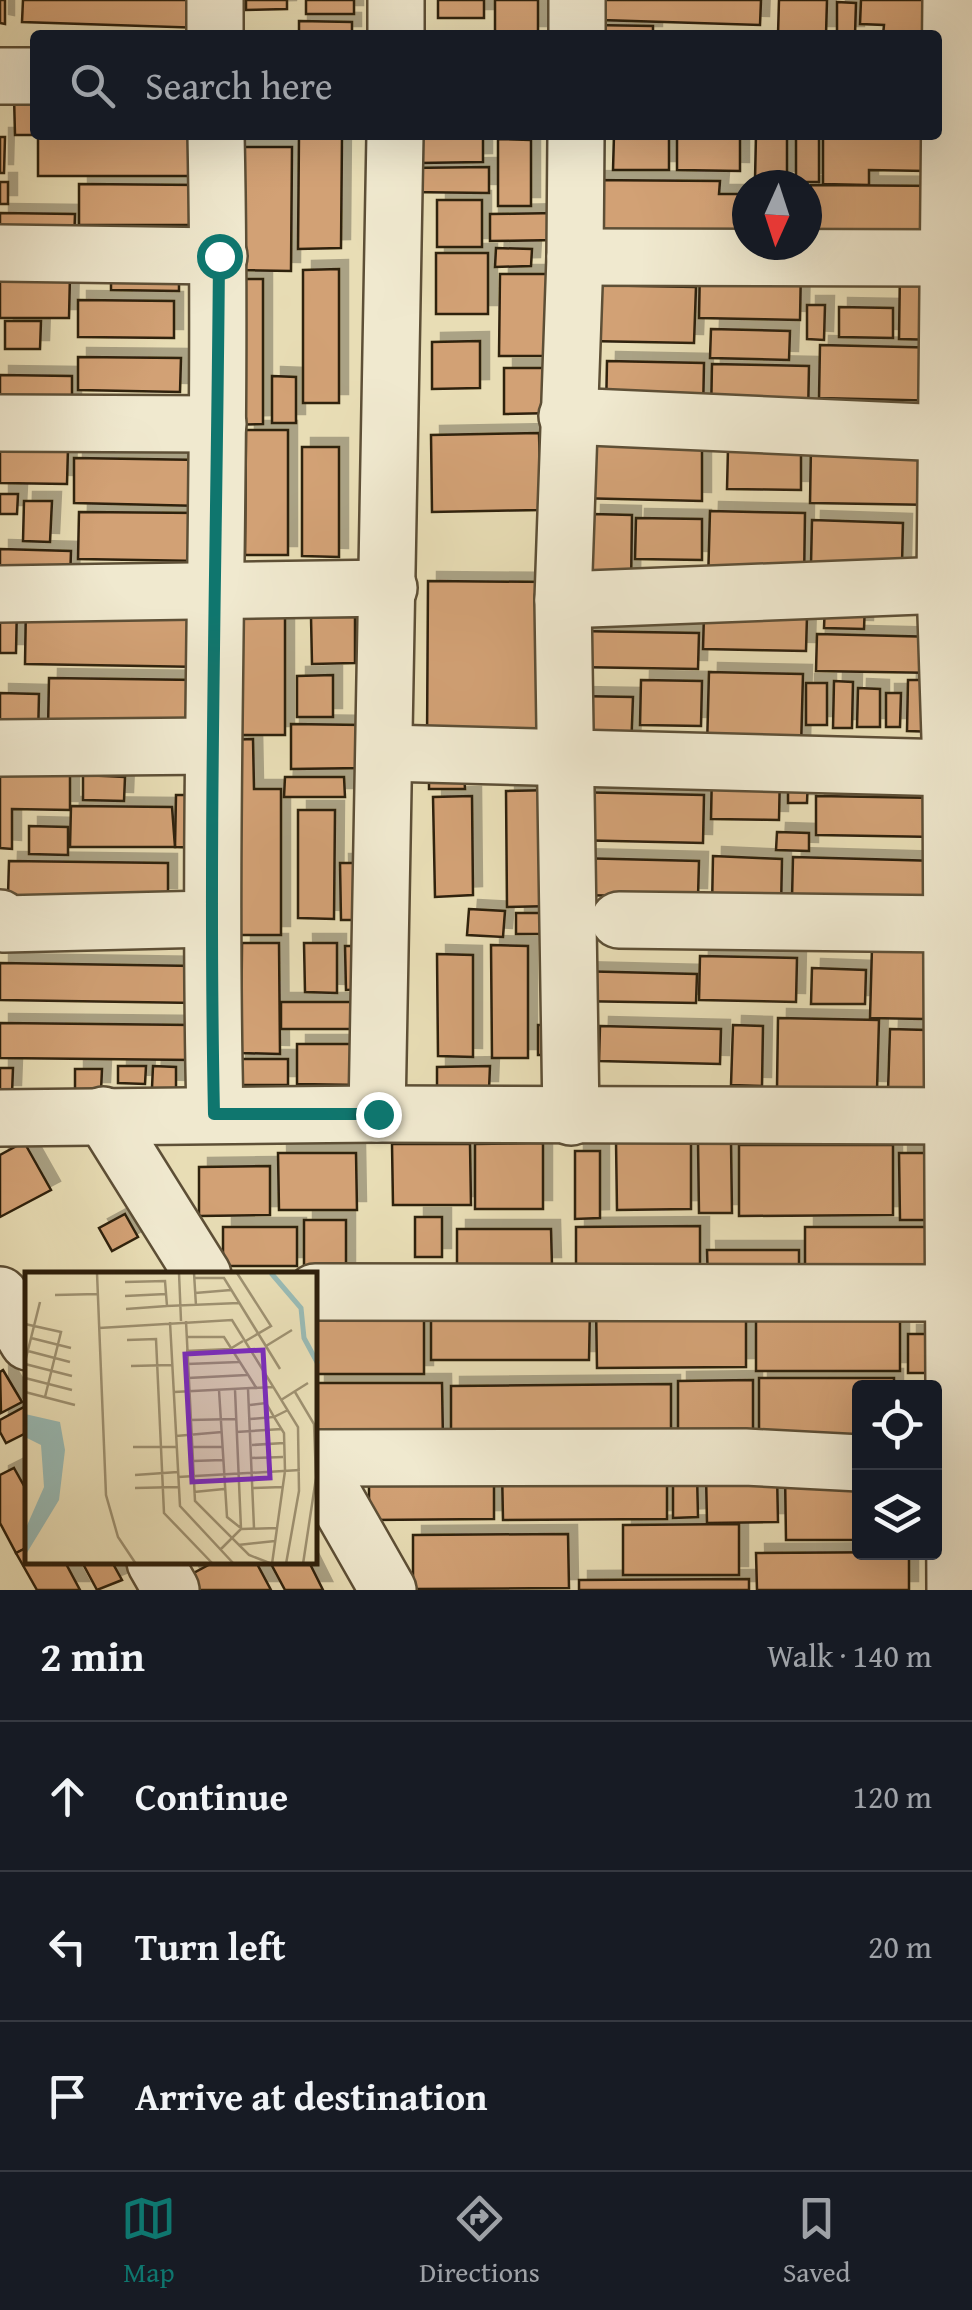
<!DOCTYPE html>
<meta charset="utf-8">
<style>
body{margin:0;font-family:"Gentium Book Plus",serif;background:#242831;color:#f1f3f6}
.controls{position:absolute;right:30px;bottom:30px;display:grid;overflow:hidden;border-radius:10px;box-shadow:0 10px 40px #0002}
.controls button{width:90px;height:90px;display:grid;place-items:center;padding:0;border:0;border-bottom:2px solid #363941;background:#171b24;color:#f1f3f6;font:50px sans-serif}
.compass{position:absolute;left:732px;top:170px;width:90px;height:90px;border-radius:50%;background:#171b24;box-shadow:0 10px 40px #0002;rotate:183deg}
.stop{position:absolute;width:30px;height:30px;margin:-22px;border:8px solid #0f766e;border-radius:50%;background:#fff}
.stop.end{background:#0f766e;border-color:#fff;box-shadow:0 2px 10px #0008}
.list{margin:0;padding:0;list-style:none}
h2{display:flex;justify-content:space-between;align-items:center;height:130px;margin:0;padding:0 40px;font-size:42px}
h2 small{font-size:32px;font-weight:400;color:#9ea1a6}
.list li{display:grid;grid-template-columns:65px 1fr auto;gap:30px;align-items:center;box-sizing:border-box;height:150px;padding:0 40px;border-top:2px solid #363941}
.list b{display:block;font-size:38px;white-space:nowrap}
.list em{font-size:32px;font-style:normal;color:#9ea1a6}
.icon{flex:none;width:55px;height:55px;fill:none;stroke:currentColor;stroke-width:2;stroke-linecap:round;stroke-linejoin:round}
.map{position:relative;flex:none;width:972px;height:1590px;overflow:hidden}
.search{position:absolute;background:#171b24;box-shadow:0 10px 40px #0002;left:30px;right:30px;top:30px;height:110px;display:flex;align-items:center;gap:25px;box-sizing:border-box;padding:0 35px;border-radius:10px;color:#9ea1a6;font-size:38px}
.sheet{height:580px;background:#171b24}
nav{display:flex;justify-content:space-around;align-items:center;box-sizing:border-box;height:140px;border-top:2px solid #363941;background:#171b24;font-size:28px;color:#9ea1a6}
nav a{display:grid;justify-items:center;gap:5px}
nav .on{color:#0f766e}
.map>svg:first-child{display:block}
.building{fill:#d2a175;stroke:#2f200c;stroke-width:2.5;filter:url(#shadow)}
.lines{fill:none;stroke-linecap:round;stroke-linejoin:round}
.minor-casing{stroke:#5d4f36;stroke-width:60}
.minor{stroke:#f0e9cf;stroke-width:55}
.route{stroke:#0f766e;stroke-width:12}
.inset-river{fill:none;stroke:#99bab4;stroke-width:5}
.inset-road{fill:none;stroke:#9e9171;stroke-width:2.5}
.view{fill:#7b2cbf;fill-opacity:0.15;stroke:#7b2cbf;stroke-width:5}
.inset-edge{fill:none;stroke:#2f200c;stroke-width:5}
</style>
<div class="map">
<svg width="972" height="1590" viewBox="0 0 972 1590">
<defs>
<filter id="shadow"><feDropShadow dx="9" dy="-9" stdDeviation="0" flood-color="#0004"/></filter>
</defs>
<rect width="100%" height="100%" fill="#e8ddb5"/>
<filter id="stains"><feTurbulence type="fractalNoise" baseFrequency=".002" numOctaves="4"/><feColorMatrix values="0 0 0 0 .2 0 0 0 0 .09 0 0 0 0 .02 0 0 0 .5 -.17"/></filter>
<radialGradient id="worn" r=".72"><stop offset=".6" stop-color="#630" stop-opacity="0"/><stop offset="1" stop-color="#630" stop-opacity=".3"/></radialGradient>
<g class="building">
<polygon points="0,0 5,0 5,24 0,23"/>
<polygon points="23,0 205,0 204,28 22,22"/>
<polygon points="246,0 287,0 287,9 246,10"/>
<rect x="306" y="0" width="48" height="14"/>
<rect x="438" y="0" width="46" height="18"/>
<rect x="495" y="0" width="43" height="35"/>
<polygon points="601,0 761,0 760,25 601,20"/>
<polygon points="779,0 827,0 826,35 778,35"/>
<polygon points="861,0 942,0 937,35 883,35 884,25 860,24"/>
<polygon points="837,2 856,3 855,35 837,35"/>
<polygon points="299,21 352,22 352,35 299,35"/>
<polygon points="592,25 653,26 653,35 592,35"/>
<polygon points="14,96 35,96 35,135 203,135 203,176 38,176 38,135 15,135"/>
<polygon points="299,135 342,135 341,248 298,249"/>
<polygon points="614,135 669,135 669,170 613,170"/>
<polygon points="677,135 740,135 740,171 677,170"/>
<polygon points="756,135 787,135 787,180 755,180"/>
<rect x="796" y="135" width="23" height="47"/>
<polygon points="823,135 926,135 926,171 869,170 869,185 823,184"/>
<polygon points="0,137 5,137 4,173 0,173"/>
<polygon points="419,138 483,138 483,162 419,163"/>
<polygon points="498,139 531,140 531,206 498,206"/>
<polygon points="238,147 292,147 291,271 237,270"/>
<polygon points="489,167 489,193 408,192 408,168"/>
<polygon points="584,180 720,181 719,194 747,194 747,245 807,245 807,194 810,194 811,185 944,186 944,231 821,230 822,249 717,249 717,233 705,233 705,252 584,252"/>
<rect x="0" y="182" width="8" height="22"/>
<polygon points="79,184 200,185 200,225 79,225"/>
<rect x="437" y="200" width="45" height="47"/>
<polygon points="0,213 75,214 74,243 0,242"/>
<polygon points="557,213 557,240 490,241 490,214"/>
<polygon points="496,248 532,249 531,266 495,267"/>
<rect x="436" y="253" width="52" height="61"/>
<polygon points="111,261 179,262 179,291 111,290"/>
<polygon points="700,265 801,267 800,320 699,318"/>
<polygon points="339,269 339,403 303,403 303,270"/>
<polygon points="900,269 941,269 939,340 899,339"/>
<polygon points="0,274 70,275 69,318 0,318"/>
<polygon points="500,274 554,274 554,356 499,356"/>
<polygon points="227,279 263,279 263,424 227,425"/>
<polygon points="588,285 696,287 694,343 588,341"/>
<polygon points="78,300 174,301 174,338 78,337"/>
<polygon points="807,305 825,305 824,340 807,339"/>
<polygon points="839,307 893,308 893,338 839,337"/>
<polygon points="5,321 41,321 40,349 5,349"/>
<polygon points="711,329 790,331 789,360 710,358"/>
<polygon points="480,341 480,388 432,389 432,342"/>
<polygon points="820,345 946,348 945,401 819,398"/>
<polygon points="78,357 181,358 180,392 78,390"/>
<polygon points="607,361 704,363 703,414 606,412"/>
<polygon points="712,364 809,366 808,417 711,415"/>
<polygon points="504,368 555,368 555,413 504,414"/>
<polygon points="0,375 72,376 72,421 0,420"/>
<polygon points="272,376 296,377 296,423 272,423"/>
<polygon points="246,430 288,430 288,555 245,555"/>
<polygon points="539,433 541,510 432,512 431,435"/>
<polygon points="576,439 702,442 702,501 575,498"/>
<polygon points="0,446 68,448 67,484 0,483"/>
<polygon points="811,446 938,448 937,505 810,503"/>
<polygon points="302,447 339,447 339,557 302,556"/>
<polygon points="728,448 801,449 801,490 727,489"/>
<polygon points="74,458 203,460 202,506 74,503"/>
<polygon points="0,494 18,494 17,514 0,514"/>
<polygon points="24,501 52,501 50,542 23,541"/>
<polygon points="710,511 805,513 804,584 708,582"/>
<polygon points="79,512 201,513 200,561 78,559"/>
<polygon points="592,514 632,515 631,587 591,587"/>
<polygon points="636,518 702,519 702,560 635,559"/>
<polygon points="812,520 903,523 902,565 811,564"/>
<polygon points="0,549 71,551 70,581 0,580"/>
<polygon points="428,581 555,582 554,742 427,742"/>
<polygon points="26,603 204,606 203,667 25,664"/>
<rect x="241" y="603" width="44" height="132"/>
<polygon points="825,603 865,604 864,629 824,628"/>
<polygon points="0,605 17,605 16,653 0,653"/>
<polygon points="704,614 807,616 806,651 703,649"/>
<polygon points="311,617 355,617 355,663 312,664"/>
<polygon points="576,631 699,633 698,669 575,667"/>
<polygon points="817,634 938,637 938,673 816,671"/>
<polygon points="709,672 803,674 801,749 707,747"/>
<polygon points="333,675 333,717 297,717 297,676"/>
<polygon points="49,678 197,680 195,733 48,730"/>
<polygon points="641,680 702,681 701,726 640,725"/>
<polygon points="908,680 939,680 938,732 907,731"/>
<polygon points="834,681 853,682 852,728 833,728"/>
<rect x="806" y="683" width="21" height="42"/>
<polygon points="858,688 880,689 880,727 857,727"/>
<polygon points="0,693 39,694 38,738 0,738"/>
<polygon points="886,693 901,693 900,727 886,727"/>
<polygon points="576,696 633,697 631,751 575,750"/>
<polygon points="291,724 363,725 363,768 291,769"/>
<polygon points="253,739 254,789 281,789 281,935 228,935 228,740"/>
<polygon points="464,770 465,789 429,789 429,771"/>
<polygon points="712,770 780,772 779,820 711,819"/>
<polygon points="0,773 70,774 70,810 12,809 12,849 0,848"/>
<polygon points="83,775 125,777 124,801 83,800"/>
<polygon points="788,775 808,776 807,803 788,803"/>
<polygon points="285,777 344,777 345,797 284,797"/>
<polygon points="553,790 554,906 507,907 506,791"/>
<polygon points="571,792 704,795 703,843 570,840"/>
<polygon points="176,795 208,795 207,848 175,847"/>
<polygon points="472,796 473,895 435,897 433,797"/>
<polygon points="816,796 938,798 937,837 816,835"/>
<polygon points="71,806 172,807 175,847 70,847"/>
<polygon points="298,810 335,810 334,919 298,918"/>
<polygon points="29,826 68,827 68,855 29,854"/>
<polygon points="777,832 809,833 809,851 776,850"/>
<polygon points="713,856 782,859 781,909 712,908"/>
<polygon points="793,857 938,861 937,901 792,898"/>
<polygon points="574,858 699,861 698,897 574,895"/>
<polygon points="9,861 168,863 168,897 8,895"/>
<polygon points="340,863 373,863 373,920 341,920"/>
<polygon points="469,909 505,911 503,937 467,935"/>
<polygon points="516,913 562,913 561,934 516,934"/>
<polygon points="242,943 279,943 280,1054 241,1053"/>
<polygon points="304,943 337,943 337,993 305,992"/>
<polygon points="491,945 528,946 528,1058 492,1058"/>
<polygon points="345,946 370,946 370,989 346,990"/>
<polygon points="872,947 926,948 924,1019 870,1018"/>
<polygon points="437,954 473,955 473,1057 438,1056"/>
<polygon points="700,956 797,958 796,1002 699,1000"/>
<polygon points="0,963 196,966 196,1003 0,1000"/>
<polygon points="812,968 866,970 865,1004 811,1004"/>
<polygon points="574,971 697,974 696,1003 574,1001"/>
<rect x="281" y="1002" width="74" height="27"/>
<polygon points="778,1018 879,1020 877,1090 777,1088"/>
<polygon points="0,1023 193,1025 193,1060 0,1058"/>
<polygon points="538,1025 552,1025 553,1055 538,1055"/>
<polygon points="733,1025 763,1026 762,1086 731,1085"/>
<polygon points="600,1026 721,1029 720,1064 599,1061"/>
<polygon points="890,1029 927,1030 925,1092 888,1091"/>
<polygon points="297,1044 360,1044 360,1085 297,1084"/>
<rect x="237" y="1059" width="51" height="26"/>
<polygon points="118,1066 146,1066 145,1084 118,1083"/>
<polygon points="153,1066 176,1067 176,1089 152,1088"/>
<polygon points="490,1066 489,1090 437,1090 437,1067"/>
<polygon points="0,1068 13,1068 12,1094 0,1094"/>
<polygon points="75,1069 102,1069 101,1091 75,1091"/>
<polygon points="616,1141 691,1141 691,1209 617,1210"/>
<polygon points="24,1142 51,1190 0,1217 0,1155"/>
<polygon points="698,1142 731,1142 732,1213 699,1213"/>
<polygon points="543,1143 543,1209 475,1209 475,1144"/>
<polygon points="392,1144 470,1144 471,1205 393,1205"/>
<polygon points="739,1145 893,1145 893,1215 739,1216"/>
<polygon points="575,1151 600,1151 600,1218 575,1219"/>
<polygon points="278,1153 356,1153 357,1210 279,1210"/>
<polygon points="899,1153 927,1153 927,1220 900,1220"/>
<polygon points="270,1166 270,1215 199,1216 199,1167"/>
<polygon points="125,1214 138,1237 112,1251 99,1228"/>
<rect x="415" y="1217" width="27" height="40"/>
<polygon points="304,1220 346,1220 346,1286 304,1275"/>
<polygon points="700,1226 700,1270 576,1271 576,1227"/>
<rect x="223" y="1227" width="74" height="39"/>
<polygon points="805,1227 934,1227 935,1276 805,1276"/>
<polygon points="457,1229 551,1229 552,1266 457,1267"/>
<polygon points="707,1250 799,1250 799,1283 708,1283"/>
<polygon points="746,1305 746,1367 597,1368 596,1306"/>
<polygon points="900,1306 900,1371 756,1371 756,1307"/>
<polygon points="431,1307 590,1307 589,1360 431,1360"/>
<polygon points="424,1317 424,1374 315,1374 315,1318"/>
<polygon points="908,1334 937,1334 938,1373 908,1373"/>
<polygon points="3,1370 22,1402 1,1413 0,1372"/>
<polygon points="759,1378 894,1378 894,1388 860,1388 860,1442 759,1442"/>
<polygon points="753,1380 753,1452 678,1452 678,1381"/>
<polygon points="316,1383 442,1383 443,1441 316,1442"/>
<polygon points="671,1384 671,1451 451,1452 451,1386"/>
<polygon points="24,1407 28,1414 28,1432 6,1443 0,1432 0,1420"/>
<polygon points="369,1462 494,1462 494,1519 369,1520"/>
<polygon points="14,1468 28,1493 28,1547 16,1553 0,1523 0,1475"/>
<polygon points="667,1468 667,1519 503,1520 502,1469"/>
<polygon points="860,1472 860,1540 786,1540 785,1473"/>
<polygon points="673,1473 697,1473 698,1517 673,1518"/>
<polygon points="777,1473 778,1522 707,1523 706,1474"/>
<polygon points="739,1524 739,1575 623,1575 623,1525"/>
<polygon points="568,1534 569,1588 413,1589 413,1535"/>
<polygon points="28,1547 28,1562 65,1562 80,1590 37,1590 16,1553"/>
<polygon points="909,1552 909,1590 757,1590 756,1553"/>
<polygon points="82,1562 112,1562 122,1580 97,1590"/>
<polygon points="214,1562 256,1562 271,1590 198,1590 190,1575"/>
<polygon points="270,1562 309,1562 323,1590 285,1590"/>
<polygon points="749,1579 749,1590 579,1590 579,1580"/>
</g>
<g class="lines">
<defs>
<g id="minor">
<polyline points="951,0 945,584 951,768 955,1590"/>
<polyline points="215,35 215,0"/>
<polyline points="396,35 396,0"/>
<polyline points="577,35 577,0"/>
<polyline points="0,76 35,76"/>
<polyline points="0,253 219,256"/>
<polyline points="575,257 948,258"/>
<polyline points="567,416 946,433"/>
<polyline points="0,423 218,424"/>
<polyline points="0,594 389,588"/>
<polyline points="563,600 972,584"/>
<polyline points="0,748 213,746"/>
<polyline points="386,753 951,768"/>
<polyline points="0,918 4,924 210,919"/>
<polyline points="619,920 952,924"/>
<polyline points="377,1114 395,135"/>
<polyline points="103,1115 203,1275"/>
<path d="M215,1115c-8,-327 8,-653 1,-980"/>
<polyline points="571,1117 563,600 575,257 576,135"/>
<polyline points="0,1118 377,1114 972,1116"/>
<polyline points="315,1292 954,1293"/>
<polyline points="0,1295 28,1342"/>
<polyline points="315,1458 745,1457 860,1463"/>
<polyline points="315,1462 388,1590"/>
<polyline points="155,1562 171,1590"/>
</g>
</defs>
<use href="#minor" class="minor-casing"/>
<use href="#minor" class="minor"/>
</g>
<g class="lines">
<path class="route" d="M219,256c-2,286 -11,572 -5,858h164"/>
</g>
<g transform="translate(25 1272)">
<rect width="292" height="292" fill="#e8ddb5"/>
<path d="M0,142l35,8 5,28 -6,50 -34,56v-26l19,-43 -3,-42 -16,-8z" fill="#99bab4"/>
<path class="inset-river" d="M246,1l30,35 3,30 14,26"/>
<path class="inset-road" d="M72,1l9,222 12,42 18,27M154,1l2,48M169,1l2,33M212,1l34,53 -27,16M170,6h29l56,91M100,10l40,-1 2,25 72,-3M170,21l36,-3M30,23l43,-1M100,24l41,-2M101,37l41,-3M161,49l9,180 54,54 23,9 13,-93 -1,-38 -10,-16 14,-7M145,50l10,184 54,58M0,52l36,8 -16,65M74,56l133,-8 66,107 1,64 -13,73M161,65h38l33,52M6,66l40,10M102,68l29,-1 8,174 49,51M241,74l26,-16M3,79l42,11M161,79l44,-2 13,-8M0,90l15,-60M0,92l47,12M162,92l52,-2M106,94l41,-1M0,106l47,12M163,106l59,-3M223,117l6,139M194,118l8,127 15,12 35,-1M0,120l50,13M149,120l99,-5M270,120l19,32 2,54 -13,86M256,128l27,-17M225,147l24,-2 -8,-14 -16,2M165,148l46,-1M211,160l46,-3M151,164l46,-4M227,173l32,-2M108,175h43M167,175h31M226,186l32,-1M168,189l30,-1M110,203l43,-3M153,205l122,-7M110,216l43,-1M228,216l30,-1M169,220l30,-3M213,273l37,-4M196,277l20,-20 -6,-139"/>
<path class="view" d="M238,78l7,128 -78,4 -7,-128z"/>
<rect width="292" height="292" class="inset-edge"/>
</g>
<rect width="100%" height="100%" filter="url(#stains)"/>
<rect width="100%" height="100%" fill="url(#worn)"/>
</svg>
<div class="controls">
<button><svg class="icon" aria-label="locate" viewBox="0 0 24 24"><circle cx="12" cy="12" r="6"/><path d="M12 2v4M12 18v4M2 12h4M18 12h4"/></svg></button>
<button><svg class="icon" aria-label="layers" viewBox="0 0 24 24"><path d="M12 4l9 5-9 5-9-5zM3 14l9 5 9-5"/></svg></button>
</div>
<svg class="compass" viewBox="-18 -18 36 36"><path d="M0-13l5 13h-10z" fill="#e53935"/><path d="M0 13l5-13h-10z" fill="#9ea1a6"/></svg>
<div class="stop" style="left:219px;top:256px"></div>
<div class="stop end" style="left:378px;top:1114px"></div>
<div class="search"><svg class="icon" aria-label="search" viewBox="0 0 24 24"><circle cx="10" cy="10" r="6"/><path d="M15 15l6 6"/></svg>Search here</div>
</div>
<section class="sheet">
<h2>2 min<small>Walk · 140 m</small></h2>
<ul class="list">
<li><svg class="icon" aria-label="ahead" viewBox="0 0 24 24"><path d="M12 20V5M6 11l6-6 6 6"/></svg><div><b>Continue</b></div><em>120 m</em></li>
<li><svg class="icon" aria-label="left" viewBox="0 0 24 24"><path d="M17 20v-9H6M10 6l-5 5 5 5"/></svg><div><b>Turn left</b></div><em>20 m</em></li>
<li><svg class="icon" aria-label="arrive" viewBox="0 0 24 24"><path d="M6 21V4h12l-3 4 3 4H6"/></svg><div><b>Arrive at destination</b></div></li>
</ul>
</section>
<nav>
<a class="on"><svg class="icon" aria-label="map" viewBox="0 0 24 24"><path d="M3 6l6-2 6 2 6-2v14l-6 2-6-2-6 2zM9 4v14M15 6v14"/></svg>Map</a>
<a><svg class="icon" aria-label="directions" viewBox="0 0 24 24"><path d="M12 3l9 9-9 9-9-9zM9 14v-3h6M13 9l2 2-2 2"/></svg>Directions</a>
<a><svg class="icon" aria-label="saved" viewBox="0 0 24 24"><path d="M7 4h10v16l-5-4-5 4z"/></svg>Saved</a>
</nav>
